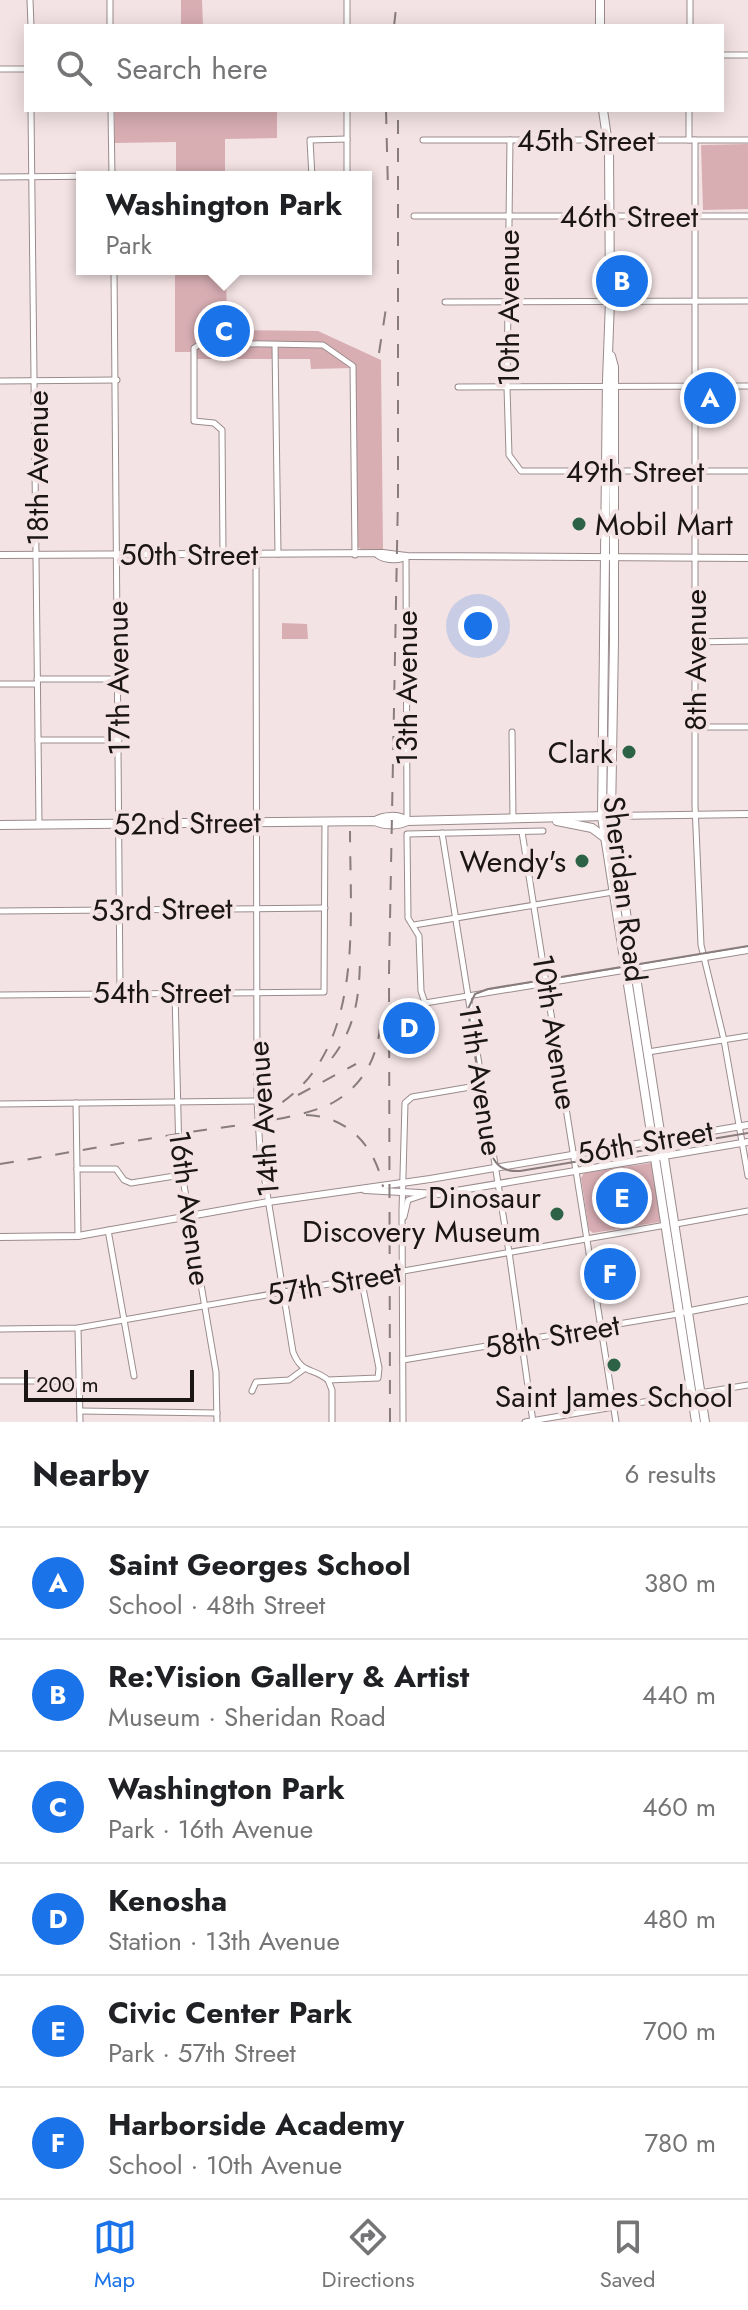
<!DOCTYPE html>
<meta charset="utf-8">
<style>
body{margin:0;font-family:Jost,sans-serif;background:#f6f6f6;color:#202124}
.scale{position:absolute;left:24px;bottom:20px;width:170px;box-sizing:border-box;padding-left:8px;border:4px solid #1b1516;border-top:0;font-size:22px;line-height:28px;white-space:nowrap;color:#1b1516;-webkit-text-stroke:6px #f4e3e4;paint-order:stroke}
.you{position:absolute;left:478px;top:626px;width:28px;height:28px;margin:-20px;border:6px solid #fff;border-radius:50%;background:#1a73e8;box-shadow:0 0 0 12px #1a73e833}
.badge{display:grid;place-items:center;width:52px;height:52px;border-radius:50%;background:#1a73e8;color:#fff;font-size:26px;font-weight:700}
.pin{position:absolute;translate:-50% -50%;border:4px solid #fff;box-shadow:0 2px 8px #0006}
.popup{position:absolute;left:76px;top:171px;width:296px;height:104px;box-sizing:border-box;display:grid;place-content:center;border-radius:0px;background:#fff;filter:drop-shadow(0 2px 6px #0005);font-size:26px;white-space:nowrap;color:#757577}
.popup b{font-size:30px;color:#202124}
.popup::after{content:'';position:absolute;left:50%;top:100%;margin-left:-16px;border:16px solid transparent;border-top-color:#fff}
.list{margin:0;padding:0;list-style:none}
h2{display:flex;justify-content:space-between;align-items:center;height:104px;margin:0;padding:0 32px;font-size:34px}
h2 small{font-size:26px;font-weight:400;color:#757577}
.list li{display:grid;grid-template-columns:52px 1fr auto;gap:24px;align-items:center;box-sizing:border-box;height:112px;padding:0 32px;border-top:2px solid #e0e0e0}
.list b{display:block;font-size:30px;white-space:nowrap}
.list p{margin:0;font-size:26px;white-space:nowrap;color:#757577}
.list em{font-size:26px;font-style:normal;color:#757577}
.icon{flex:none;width:44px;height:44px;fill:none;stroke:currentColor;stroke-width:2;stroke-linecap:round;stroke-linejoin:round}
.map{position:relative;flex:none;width:748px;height:1422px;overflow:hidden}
.search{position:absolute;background:#fff;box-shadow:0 4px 20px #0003;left:24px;right:24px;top:24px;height:88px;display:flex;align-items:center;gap:20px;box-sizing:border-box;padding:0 28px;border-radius:0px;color:#757577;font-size:30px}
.sheet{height:776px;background:#fff}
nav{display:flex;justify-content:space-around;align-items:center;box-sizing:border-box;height:112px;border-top:2px solid #e0e0e0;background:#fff;font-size:22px;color:#757577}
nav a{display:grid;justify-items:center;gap:4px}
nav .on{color:#1a73e8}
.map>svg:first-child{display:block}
.green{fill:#d8aeb3}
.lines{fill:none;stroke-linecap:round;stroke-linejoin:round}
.minor-casing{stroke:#9b8b8d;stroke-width:7}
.tertiary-casing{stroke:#9b8b8d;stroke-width:8}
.primary-casing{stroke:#9b8b8d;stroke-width:10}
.minor{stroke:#fff;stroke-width:5}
.tertiary{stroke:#fff;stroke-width:6}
.primary{stroke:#fff;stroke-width:8}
.tram{stroke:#887c7d;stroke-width:2}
.rail{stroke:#887c7d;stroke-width:2;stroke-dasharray:14 14;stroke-linecap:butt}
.poi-dot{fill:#2d6247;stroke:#f4e3e4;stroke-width:3}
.labels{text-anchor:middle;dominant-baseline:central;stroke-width:8;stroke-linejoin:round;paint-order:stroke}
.street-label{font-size:30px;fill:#1b1516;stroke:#f4e3e4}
.poi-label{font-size:30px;fill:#1b1516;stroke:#f4e3e4;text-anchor:end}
</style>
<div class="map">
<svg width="748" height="1422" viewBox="0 0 748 1422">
<rect width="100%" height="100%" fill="#f4e3e4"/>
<g class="green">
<polygon points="181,0 202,0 203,26 181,26"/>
<polygon points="115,110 277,110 277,138 225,139 225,177 176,177 176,142 115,143"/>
<polygon points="748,144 748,209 703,210 701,145"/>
<polygon points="175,269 226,269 227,330 318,331 381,360 383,550 362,550 358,547 355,368 311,369 310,359 197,359 197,352 175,352"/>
<polygon points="282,623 307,624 308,639 282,639"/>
<polygon points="651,1163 654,1166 663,1217 660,1222 593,1233 589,1230 581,1178 584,1173"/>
</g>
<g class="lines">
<defs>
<g id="minor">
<polyline points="30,0 31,26"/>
<polyline points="110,0 110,26"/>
<polyline points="690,0 690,26"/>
<polyline points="347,26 347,0"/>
<polyline points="722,55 748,55"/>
<polyline points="0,69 26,69"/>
<polyline points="31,110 39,825"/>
<polyline points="111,110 112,177"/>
<polyline points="347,110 347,177"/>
<polyline points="423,140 748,140"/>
<polyline points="510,140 507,387 509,455 521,471 748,471"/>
<polyline points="689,140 689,110"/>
<polyline points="695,140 695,805 701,945 724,1040 748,1176"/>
<polyline points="0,177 112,176"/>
<polyline points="312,177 310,140 347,139"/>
<polyline points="414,216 748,216"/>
<polyline points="114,269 120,992"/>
<polyline points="445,302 748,301"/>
<polyline points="275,345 278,554"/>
<polyline points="0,381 117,380"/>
<polyline points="458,387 748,386"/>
<polyline points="223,554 222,430 214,423 194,421 194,348 202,343 323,345 353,366 355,555"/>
<path d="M256,554l1,547 3,49 33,202c9,23 20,15 35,28l4,10v32"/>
<polyline points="406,556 407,821"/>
<polyline points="695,642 748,641"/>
<polyline points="37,679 118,679"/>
<polyline points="0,684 37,684"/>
<polyline points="694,727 748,727"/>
<polyline points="512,732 513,819"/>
<polyline points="38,740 119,740"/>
<polyline points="543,831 407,834 408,918 419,936 421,991 425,1003 626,970"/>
<polyline points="522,832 616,1422"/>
<polyline points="442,833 509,1252 533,1422"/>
<polyline points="0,911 325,908"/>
<polyline points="414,925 613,892"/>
<polyline points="175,992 179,1156 216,1372 217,1422"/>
<polyline points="0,995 324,992 325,822"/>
<polyline points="648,1052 748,1036"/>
<polyline points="76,1103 78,1236"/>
<polyline points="0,1104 257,1101"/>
<polyline points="77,1169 116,1169 124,1180 131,1183 181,1175"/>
<polyline points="404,1217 408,1200 423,1195"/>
<polyline points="676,1224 748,1211"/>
<polyline points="108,1230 134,1376"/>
<polyline points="78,1328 80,1422"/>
<polyline points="0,1329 78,1328 666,1225"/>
<polyline points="403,1360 678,1314"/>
<polyline points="328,1380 378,1378 379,1368 361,1278"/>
<polyline points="0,1381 79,1381"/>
<polyline points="252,1391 256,1382 289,1380 304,1369"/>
<polyline points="700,1393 748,1385"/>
<polyline points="80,1411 217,1413"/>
<polyline points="403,1422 402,1211 405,1103 412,1097 482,1085"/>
<polyline points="525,1422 691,1394"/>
</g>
<g id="tertiary">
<polyline points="0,555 383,553 406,556 748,558"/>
<path d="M378,555c7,5 22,6 28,1"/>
<polyline points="611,816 748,814"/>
<polyline points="633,969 748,950"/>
<polyline points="365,1190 438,1194 748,1142"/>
<polyline points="0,1237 78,1236 268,1202 430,1179 748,1125"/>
<polyline points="685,1312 748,1300"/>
</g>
<g id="primary">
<polyline points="600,0 600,26"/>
<polyline points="603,110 609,151 610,301 607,380 602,817 696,1422"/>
<polyline points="611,356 614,367 614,641 611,816 705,1422"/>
<path d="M375,821c9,-5 23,-6 32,0"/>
<polyline points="557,821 592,828 604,837"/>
<path d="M0,825l375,-4c9,4 23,5 32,0l199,-5"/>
</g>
</defs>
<use href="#minor" class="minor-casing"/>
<use href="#tertiary" class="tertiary-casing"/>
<use href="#primary" class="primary-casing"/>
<use href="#minor" class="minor"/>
<use href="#tertiary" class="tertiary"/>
<use href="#primary" class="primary"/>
<path class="tram" d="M748,946l-260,43 -13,5 -7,15 23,143c4,15 14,20 29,19l228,-38"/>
<g class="rail">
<polyline points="394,26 397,0"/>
<polyline points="386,110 388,190"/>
<polyline points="379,353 386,308"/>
<path d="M332,1058c25,-32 28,-67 28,-106"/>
<polyline points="298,1095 356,1064"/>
<path d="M306,1115c42,1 70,32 77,72"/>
<path d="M258,1116c109,-49 92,-188 92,-285"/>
<path d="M0,1164c68,-11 136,-24 204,-34 34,-5 102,-12 130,-28 28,-16 43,-43 46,-75"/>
<polyline points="390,1422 389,973 398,495 398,110"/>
</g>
</g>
<g class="poi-dot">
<circle cx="579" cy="524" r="8"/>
<circle cx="629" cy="752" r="8"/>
<circle cx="582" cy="861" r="8"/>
<circle cx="557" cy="1214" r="8"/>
<circle cx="614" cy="1365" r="8"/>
</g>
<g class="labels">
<g class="street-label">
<text x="586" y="140">45th Street</text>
<text x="629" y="216">46th Street</text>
<text transform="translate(508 308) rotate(-90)">10th Avenue</text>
<text transform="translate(37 468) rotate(-90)">18th Avenue</text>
<text x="635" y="471">49th Street</text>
<text x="189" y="554">50th Street</text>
<text transform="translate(695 660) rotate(-90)">8th Avenue</text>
<text transform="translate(118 678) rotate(-91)">17th Avenue</text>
<text transform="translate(406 688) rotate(-90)">13th Avenue</text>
<text transform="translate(187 823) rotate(-1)">52nd Street</text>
<text transform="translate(625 889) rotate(83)">Sheridan Road</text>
<text transform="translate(162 909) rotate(-1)">53rd Street</text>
<text x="162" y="992">54th Street</text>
<text transform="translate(555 1032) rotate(81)">10th Avenue</text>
<text transform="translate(481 1080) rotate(81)">11th Avenue</text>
<text transform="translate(263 1119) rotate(-94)">14th Avenue</text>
<text transform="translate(645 1142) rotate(-10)">56th Street</text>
<text transform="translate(190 1208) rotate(82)">16th Avenue</text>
<text transform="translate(334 1283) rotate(-10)">57th Street</text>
<text transform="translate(552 1336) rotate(-10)">58th Street</text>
</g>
<g class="poi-label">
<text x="595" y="524" text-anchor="start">Mobil Mart</text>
<text x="613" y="752">Clark</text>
<text x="566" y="861">Wendy's</text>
<text x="541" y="1197">Dinosaur<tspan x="541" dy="34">Discovery Museum</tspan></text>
<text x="614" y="1396" text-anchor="middle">Saint James School</text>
</g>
</g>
</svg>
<div class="scale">200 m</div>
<div class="you"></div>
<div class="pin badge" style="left:710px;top:398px">A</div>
<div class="pin badge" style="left:622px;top:281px">B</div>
<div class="pin badge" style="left:224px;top:331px">C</div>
<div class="popup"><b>Washington Park</b>Park</div>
<div class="pin badge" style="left:409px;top:1028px">D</div>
<div class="pin badge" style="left:622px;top:1198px">E</div>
<div class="pin badge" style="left:610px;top:1274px">F</div>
<div class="search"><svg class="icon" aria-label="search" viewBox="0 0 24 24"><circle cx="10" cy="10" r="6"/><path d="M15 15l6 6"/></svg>Search here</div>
</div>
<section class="sheet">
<h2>Nearby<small>6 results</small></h2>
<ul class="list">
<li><span class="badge">A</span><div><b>Saint Georges School</b><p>School · 48th Street</p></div><em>380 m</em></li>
<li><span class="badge">B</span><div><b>Re:Vision Gallery &amp; Artist</b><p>Museum · Sheridan Road</p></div><em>440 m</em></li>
<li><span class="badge">C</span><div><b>Washington Park</b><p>Park · 16th Avenue</p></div><em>460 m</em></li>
<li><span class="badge">D</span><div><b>Kenosha</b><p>Station · 13th Avenue</p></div><em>480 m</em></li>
<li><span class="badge">E</span><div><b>Civic Center Park</b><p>Park · 57th Street</p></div><em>700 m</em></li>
<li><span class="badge">F</span><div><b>Harborside Academy</b><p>School · 10th Avenue</p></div><em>780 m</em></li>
</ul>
</section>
<nav>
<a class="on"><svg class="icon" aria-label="map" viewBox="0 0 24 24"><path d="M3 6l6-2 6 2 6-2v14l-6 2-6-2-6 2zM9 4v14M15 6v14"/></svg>Map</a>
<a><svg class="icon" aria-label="directions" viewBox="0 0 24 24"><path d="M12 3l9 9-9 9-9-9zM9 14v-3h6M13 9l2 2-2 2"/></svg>Directions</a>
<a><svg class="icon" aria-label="saved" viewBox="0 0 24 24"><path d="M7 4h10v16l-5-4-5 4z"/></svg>Saved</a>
</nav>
